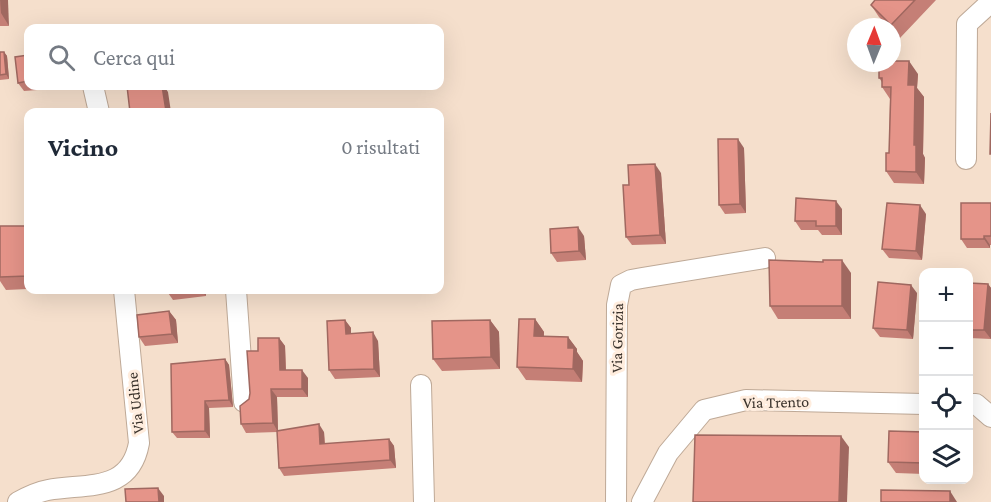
<!DOCTYPE html>
<html lang="it">
<meta charset="utf-8">
<style>
body{margin:0;font-family:"Crimson Pro",serif;background:#f2f2f3;color:#1f2937}
.controls{position:absolute;right:18px;bottom:18px;display:grid;overflow:hidden;border-radius:12px;box-shadow:0 6px 24px #0002}
.controls button{width:54px;height:54px;display:grid;place-items:center;padding:0;border:0;border-bottom:2px solid #e0e1e3;background:#fff;color:#1f2937;font:30px sans-serif}
.compass{position:absolute;left:847px;top:18px;width:54px;height:54px;border-radius:50%;background:#fff;box-shadow:0 6px 24px #0002;rotate:1deg}
.list{margin:0;padding:0;list-style:none}
h2{display:flex;justify-content:space-between;align-items:center;height:78px;margin:0;padding:0 24px;font-size:26px}
h2 small{font-size:20px;font-weight:400;color:#747a83}
.icon{flex:none;width:33px;height:33px;fill:none;stroke:currentColor;stroke-width:2;stroke-linecap:round;stroke-linejoin:round}
.map{position:relative;flex:none;width:991px;height:502px;overflow:hidden}
.search{position:absolute;background:#fff;box-shadow:0 6px 24px #0002;left:24px;top:24px;width:420px;height:66px;display:flex;align-items:center;gap:15px;box-sizing:border-box;padding:0 21px;border-radius:12px;color:#747a83;font-size:22px}
.panel{position:absolute;background:#fff;box-shadow:0 6px 24px #0002;left:24px;top:108px;width:420px;height:186px;border-radius:12px}
.map>svg:first-child{display:block}
.lines{fill:none;stroke-linecap:round;stroke-linejoin:round}
.street-casing{stroke:#bea997;stroke-width:22}
.street{stroke:#fff;stroke-width:20}
.wall{fill:#c57f76}
.shaded-wall{fill:#a06860}
.building{fill:#e59489;stroke:#a06860;stroke-width:1.5}
.labels{text-anchor:middle;dominant-baseline:central;stroke-width:6;stroke-linejoin:round;paint-order:stroke}
.street-label{font-size:16px;fill:#3b332c;stroke:#ffedde}
</style>
<div class="map">
<svg width="991" height="502" viewBox="0 0 991 502">
<rect width="100%" height="100%" fill="#f5dfcc"/>
<g class="lines">
<defs>
<g id="street">
<polyline points="93,86 99,112"/>
<polyline points="966,159 967,24 991,2"/>
<polyline points="236,290 244,402"/>
<polyline points="421,385 424,502"/>
<polyline points="968,404 976,404 991,417"/>
<path d="M18,502c9,-5 19,-10 30,-12 39,-7 82,3 91,-47l-15,-153"/>
<polyline points="616,502 617,305 621,285 631,280 642,278 765,258"/>
<polyline points="642,502 668,453 704,410 746,400 924,404"/>
</g>
</defs>
<use href="#street" class="street-casing"/>
<use href="#street" class="street"/>
</g>
<g class="wall">
<polygon points="0,0 9,26 0,26"/>
<polygon points="875,0 936,0 900,38 892,30 892,27 889,27 879,17 871,5"/>
<polygon points="0,52 4,52 7,56 9,79 0,80"/>
<polygon points="28,55 28,86 51,86 51,89 24,91 18,83"/>
<polygon points="918,74 917,88 924,97 923,154 925,158 924,184 894,183 886,171 889,153 890,99 882,87 882,82 879,78"/>
<polygon points="744,148 746,213 725,214 719,205"/>
<polygon points="661,173 666,244 632,245 626,237 629,185"/>
<polygon points="991,203 991,245 990,245 990,248 967,248 961,239"/>
<polygon points="842,209 842,235 822,235 818,230 801,230 795,221"/>
<polygon points="926,214 922,260 889,258 882,249"/>
<polygon points="0,226 28,226 28,289 6,290 0,281"/>
<polygon points="584,236 586,260 557,262 551,253"/>
<polygon points="823,262 851,273 851,319 778,319 770,306"/>
<polygon points="969,283 988,284 991,288 991,339 969,338"/>
<polygon points="166,290 205,290 206,296 173,300"/>
<polygon points="917,293 913,339 880,337 873,328"/>
<polygon points="169,311 176,320 178,343 145,346 139,337"/>
<polygon points="535,319 544,332 544,336 568,337 577,349 577,352 583,361 582,382 526,380 517,367"/>
<polygon points="345,320 351,328 351,333 378,341 380,377 335,379 329,370"/>
<polygon points="490,320 499,332 500,369 442,371 433,359"/>
<polygon points="279,338 285,346 286,370 308,378 308,397 277,397 278,431 324,432 325,444 389,439 394,446 396,468 284,476 279,468 277,432 246,433 241,424 249,399 258,351"/>
<polygon points="225,359 229,365 233,407 209,408 210,438 177,438 172,432"/>
<polygon points="924,432 924,474 896,473 888,462"/>
</g>
<g class="shaded-wall">
<polygon points="0,0 8,0 9,26 1,13"/>
<polygon points="4,52 7,56 9,79 6,74"/>
<polygon points="909,61 918,74 917,88 924,97 923,154 925,158 924,184 916,172 908,85"/>
<polygon points="162,86 164,86 168,92 171,112 166,112 166,111"/>
<polygon points="738,139 744,148 746,213 740,204"/>
<polygon points="655,164 661,173 666,244 660,235"/>
<polygon points="836,201 842,209 842,235 836,226"/>
<polygon points="920,205 926,214 922,260 916,251"/>
<polygon points="578,227 584,236 586,260 579,251"/>
<polygon points="984,236 990,245 990,248 984,239"/>
<polygon points="842,260 851,273 851,319 842,306"/>
<polygon points="988,284 991,288 991,339 984,330"/>
<polygon points="911,285 917,293 913,339 907,330"/>
<polygon points="201,290 205,290 206,296"/>
<polygon points="169,311 176,320 178,343 172,334"/>
<polygon points="535,319 544,332 543,348 534,336"/>
<polygon points="345,320 351,328 351,342 346,334"/>
<polygon points="490,320 499,332 500,369 491,357"/>
<polygon points="373,332 378,341 380,377 374,369"/>
<polygon points="568,337 577,349 577,352 583,361 582,382 573,369 568,348"/>
<polygon points="279,338 285,346 286,378 280,370"/>
<polygon points="225,359 229,365 233,407 229,400"/>
<polygon points="302,370 308,378 308,397 302,389"/>
<polygon points="271,389 277,397 278,432 273,423"/>
<polygon points="205,401 209,408 210,438 205,431"/>
<polygon points="319,424 324,432 325,452 320,444"/>
<polygon points="841,436 849,447 847,502 839,502"/>
<polygon points="389,439 394,446 396,468 390,460"/>
<polygon points="158,488 164,496 164,502 159,502"/>
<polygon points="950,491 957,502 950,502"/>
</g>
<g class="building">
<polygon points="875,0 915,0 891,25 871,5"/>
<polygon points="0,52 4,52 6,74 0,75"/>
<polygon points="28,55 28,81 18,83 15,57"/>
<polygon points="892,61 909,61 908,85 915,85 914,145 916,145 916,172 886,171 886,153 889,153 891,87 882,87 882,78 879,78 879,63 892,63"/>
<polygon points="127,86 162,86 166,111 155,112 130,112"/>
<polygon points="991,113 991,154 990,154"/>
<polygon points="718,139 738,139 740,204 719,205"/>
<polygon points="655,164 660,235 626,237 623,185 629,185 628,165"/>
<polygon points="796,198 836,201 836,226 816,226 816,221 795,221"/>
<polygon points="887,203 920,205 916,251 882,249"/>
<polygon points="961,203 991,203 991,236 984,236 984,239 961,239"/>
<polygon points="0,226 28,226 28,276 0,277"/>
<polygon points="578,227 579,251 551,253 550,229"/>
<polygon points="769,260 823,262 823,260 842,260 842,306 770,306"/>
<polygon points="878,282 911,285 907,330 873,328"/>
<polygon points="969,283 988,284 984,330 969,330"/>
<polygon points="169,311 172,334 139,337 137,315"/>
<polygon points="519,319 535,319 534,336 568,337 568,348 574,348 573,369 517,367"/>
<polygon points="345,320 346,334 373,332 374,369 329,370 327,321"/>
<polygon points="490,320 491,357 433,359 432,321"/>
<polygon points="258,338 279,338 280,370 302,370 302,389 271,389 273,423 241,424 240,406 249,399 250,393 247,351 258,351"/>
<polygon points="225,359 229,400 205,401 205,431 172,432 171,364"/>
<polygon points="319,424 320,444 389,439 390,460 279,468 277,431"/>
<polygon points="889,431 924,432 924,463 888,462"/>
<polygon points="695,435 841,436 839,502 693,502"/>
<polygon points="158,488 159,502 126,502 125,489"/>
<polygon points="881,490 950,491 950,502 881,502"/>
</g>
<g class="labels">
<g class="street-label">
<text transform="translate(617 338) rotate(-89)">Via Gorizia</text>
<text transform="translate(776 402) rotate(-1)">Via Trento</text>
<text transform="translate(135 403) rotate(-96)">Via Udine</text>
</g>
</g>
</svg>
<div class="controls">
<button>+</button>
<button>−</button>
<button><svg class="icon" aria-label="locate" viewBox="0 0 24 24"><circle cx="12" cy="12" r="6"/><path d="M12 2v4M12 18v4M2 12h4M18 12h4"/></svg></button>
<button><svg class="icon" aria-label="layers" viewBox="0 0 24 24"><path d="M12 4l9 5-9 5-9-5zM3 14l9 5 9-5"/></svg></button>
</div>
<svg class="compass" viewBox="-18 -18 36 36"><path d="M0-13l5 13h-10z" fill="#e53935"/><path d="M0 13l5-13h-10z" fill="#747a83"/></svg>
<div class="search"><svg class="icon" aria-label="search" viewBox="0 0 24 24"><circle cx="10" cy="10" r="6"/><path d="M15 15l6 6"/></svg>Cerca qui</div>
<section class="panel">
<h2>Vicino<small>0 risultati</small></h2>
<ul class="list">
</ul>
</section>
</div>
